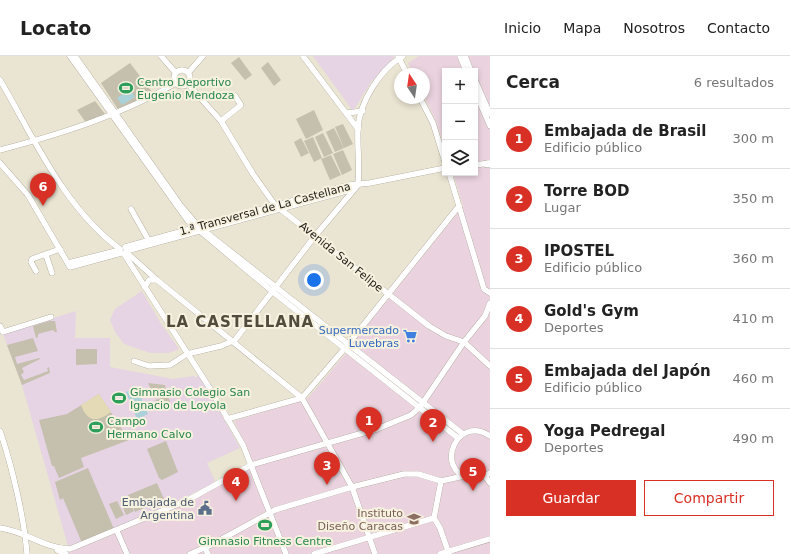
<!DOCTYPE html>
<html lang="es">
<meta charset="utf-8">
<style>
body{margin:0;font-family:"DejaVu Sans",sans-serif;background:#f2f2f2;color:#222}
.controls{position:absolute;right:12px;top:12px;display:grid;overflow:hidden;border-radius:0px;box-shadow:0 2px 6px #0003}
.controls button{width:36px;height:36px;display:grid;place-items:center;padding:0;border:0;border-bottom:1px solid #e0e0e0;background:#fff;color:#222;font:20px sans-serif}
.compass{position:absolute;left:394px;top:12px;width:36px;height:36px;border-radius:50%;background:#fff;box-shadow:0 2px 6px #0003;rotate:347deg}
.you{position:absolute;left:314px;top:224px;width:14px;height:14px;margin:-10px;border:3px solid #fff;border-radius:50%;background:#1a73e8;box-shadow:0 0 0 6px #1a73e833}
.badge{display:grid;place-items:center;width:26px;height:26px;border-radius:50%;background:#d93025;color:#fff;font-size:13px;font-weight:700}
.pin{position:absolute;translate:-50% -33px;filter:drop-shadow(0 1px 2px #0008)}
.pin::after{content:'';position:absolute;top:21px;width:14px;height:12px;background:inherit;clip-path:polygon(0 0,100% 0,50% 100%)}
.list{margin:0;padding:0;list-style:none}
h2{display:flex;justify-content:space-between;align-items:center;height:52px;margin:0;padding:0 16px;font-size:17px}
h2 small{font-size:13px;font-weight:400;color:#767676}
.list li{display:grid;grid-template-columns:26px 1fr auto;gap:12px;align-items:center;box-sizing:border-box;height:60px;padding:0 16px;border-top:1px solid #e0e0e0}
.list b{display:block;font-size:15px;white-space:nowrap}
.list p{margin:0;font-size:13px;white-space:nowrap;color:#767676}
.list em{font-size:13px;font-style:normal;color:#767676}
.actions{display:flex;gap:8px;padding:12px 16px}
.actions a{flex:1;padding:9px 0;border:1px solid #d93025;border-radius:0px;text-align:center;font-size:14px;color:#d93025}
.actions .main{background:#d93025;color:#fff}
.icon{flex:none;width:22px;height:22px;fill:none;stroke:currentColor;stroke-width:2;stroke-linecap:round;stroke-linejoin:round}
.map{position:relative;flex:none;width:490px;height:498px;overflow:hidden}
header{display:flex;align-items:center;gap:24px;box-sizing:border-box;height:56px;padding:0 20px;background:#fff;border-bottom:1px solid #e0e0e0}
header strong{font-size:19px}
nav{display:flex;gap:22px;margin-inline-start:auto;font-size:14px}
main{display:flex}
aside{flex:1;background:#fff}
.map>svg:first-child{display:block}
.commercial{fill:#ead3de}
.education{fill:#e6d4e4}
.green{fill:#c5bfad}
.sand{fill:#e4dbb6}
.water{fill:#abd1d9}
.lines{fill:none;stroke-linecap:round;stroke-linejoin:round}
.minor-casing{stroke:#9d9787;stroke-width:6}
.major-casing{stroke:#9d9787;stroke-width:8}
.minor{stroke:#fff;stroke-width:5.5}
.major{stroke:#fff;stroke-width:7}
.labels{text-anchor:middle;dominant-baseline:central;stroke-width:4;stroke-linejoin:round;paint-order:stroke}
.leisure-label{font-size:11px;fill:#27864d;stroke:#f7f1df;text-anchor:start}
.street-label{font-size:11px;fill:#1d1a14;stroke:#f7f1df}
.shop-label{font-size:11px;fill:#366cbe;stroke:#f7f1df;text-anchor:end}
.service-label{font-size:11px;fill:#4e5e75;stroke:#f7f1df;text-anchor:end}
.education-label{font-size:11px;fill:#785e54;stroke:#f7f1df;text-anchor:end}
.district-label{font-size:15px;font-weight:bold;letter-spacing:1px;fill:#504b3c;stroke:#f7f1df}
</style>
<header>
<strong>Locato</strong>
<nav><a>Inicio</a><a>Mapa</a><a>Nosotros</a><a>Contacto</a></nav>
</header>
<main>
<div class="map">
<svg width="490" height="498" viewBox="0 0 490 498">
<rect width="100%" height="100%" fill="#eae4d2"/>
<polygon class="commercial" points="419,0 490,0 490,498 64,498 188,447 255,410 234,365 308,342 354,288 355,284 463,150 453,117 475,117 475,15 445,15 445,91 435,63 424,40 424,18 413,18 408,7"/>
<g class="education">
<polygon points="313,0 394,0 394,1 371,26 353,55"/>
<polygon points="142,235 160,266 179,293 169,297 150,297 124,288 115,276 110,264 115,253"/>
<polygon points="76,255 75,282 110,282 110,311 173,323 194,320 196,322 199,318 240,392 207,407 215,425 211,428 180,444 82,487 68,490 22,329 3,278"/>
</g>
<g class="green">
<polygon points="239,1 252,19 245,24 231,7"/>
<polygon points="268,6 281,24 274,30 261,12"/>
<polygon points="130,7 152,36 119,55 101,27"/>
<polygon points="95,45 105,58 87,68 77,54"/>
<polygon points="314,54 323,74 306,83 296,63"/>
<polygon points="343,68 353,88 344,92 335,71"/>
<polygon points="334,72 344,92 335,96 326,76"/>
<polygon points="323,77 333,97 324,101 315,81"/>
<polygon points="313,81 322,102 314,106 304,85"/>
<polygon points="301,82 309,97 301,101 294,86"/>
<polygon points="343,94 352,114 342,119 333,98"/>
<polygon points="331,99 341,119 330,124 321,103"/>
<polygon points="50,265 55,265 57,276 55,276 53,274 38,278 38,281 36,282 33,270"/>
<polygon points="33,282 38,295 15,301 17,308 39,302 40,303 22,312 24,316 21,319 24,324 48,315 47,312 49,311 50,317 22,329 7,289"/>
<polygon points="76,293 97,293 97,308 76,309"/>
<polygon points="148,327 165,329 167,339 155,342"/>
<polygon points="99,338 129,384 81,402 84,411 59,422 54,410 52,410 39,364 67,358"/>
<polygon points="168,340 170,346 160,354 155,344"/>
<polygon points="166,385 178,416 162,424 159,422 147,393"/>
<polygon points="88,412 114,473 82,487 63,442 60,444 55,426"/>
<polygon points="157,427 164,443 135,456 128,439"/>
<polygon points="127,440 134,455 126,459 120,444"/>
<polygon points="117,445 124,459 116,463 109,448"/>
</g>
<path class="sand" d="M99,338l12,18c-14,10 -23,11 -30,-7z"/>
<g class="water">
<polygon points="130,33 135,41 122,49 117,42"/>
<polygon points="137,332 148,358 137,363 126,336"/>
</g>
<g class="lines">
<defs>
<g id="minor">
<polyline points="70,0 188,165 273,236 458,382"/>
<polyline points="75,0 181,150 198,170 463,378"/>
<polyline points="161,0 176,17"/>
<polyline points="303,0 358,73"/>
<polyline points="398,0 407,18"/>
<polyline points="460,0 466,15"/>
<polyline points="465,0 471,15"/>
<circle cx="182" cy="22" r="8"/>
<polyline points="188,17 203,0"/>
<path d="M0,24c34,58 64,128 120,169"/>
<polyline points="475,24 490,58"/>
<polyline points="188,28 221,65 253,118 275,149 429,270 446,280 464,286 490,310"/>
<polyline points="475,35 490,70"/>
<polyline points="420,42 433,67 445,106"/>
<polyline points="347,57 363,55"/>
<polyline points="221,65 241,49 235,40"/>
<path d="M0,94c61,-16 122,-35 176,-67"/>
<polyline points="0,107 28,139 70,211 121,197"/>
<polyline points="475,109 490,107"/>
<polyline points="449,117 484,233 490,237"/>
<path d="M358,129c2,-19 -1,-37 0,-56 1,-26 22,-60 45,-73"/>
<polyline points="131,153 149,185"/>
<polyline points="125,191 349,129 370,127 445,112"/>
<polyline points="126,195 350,134 355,131"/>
<polyline points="126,196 157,224 302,342 352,431 375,498"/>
<polyline points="124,198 209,331 243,389 286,498"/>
<polyline points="46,199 52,217"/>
<polyline points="68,207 120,194"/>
<polyline points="36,215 31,206 32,203 60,193"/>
<polyline points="145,231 149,224 157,224"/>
<polyline points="0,270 3,276 51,261"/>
<polyline points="134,305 149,310 170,309 187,298 221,290 235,284 315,180 358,129"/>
<polyline points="227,363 302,342 345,292 459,150"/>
<path d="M0,375c12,35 24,86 27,123"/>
<path d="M490,380c-33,-22 -56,33 -21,42 8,1 15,-1 21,-5"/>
<polyline points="485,420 490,427"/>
<polyline points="441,425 434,462 440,472 449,498"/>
<path d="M0,472c25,3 43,20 70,21l118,-49 63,-35 126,-36 34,-14 9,-8 44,-65 21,-26 5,-13"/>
<polyline points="117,475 127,498"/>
<polyline points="205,492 208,498"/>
<polyline points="57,494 66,498"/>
<polyline points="190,498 211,489 275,454 352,431 404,418 418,418 441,425 464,420"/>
<polyline points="314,498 434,462"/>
<polyline points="440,498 490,483"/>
</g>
<polyline id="major" points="487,108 490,108"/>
</defs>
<use href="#minor" class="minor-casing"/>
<use href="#major" class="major-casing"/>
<use href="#minor" class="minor"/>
<use href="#major" class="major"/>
</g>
<defs>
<symbol id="stadium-bare" viewBox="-9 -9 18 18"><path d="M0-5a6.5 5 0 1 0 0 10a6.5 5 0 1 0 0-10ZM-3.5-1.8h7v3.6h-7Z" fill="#2e9e5b" stroke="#f7f1df" stroke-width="2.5" paint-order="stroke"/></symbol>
<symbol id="supermarket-bare" viewBox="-9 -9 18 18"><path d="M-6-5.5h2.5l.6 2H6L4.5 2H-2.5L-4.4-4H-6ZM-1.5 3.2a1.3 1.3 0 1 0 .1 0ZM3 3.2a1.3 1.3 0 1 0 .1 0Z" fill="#3f7fe0" stroke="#f7f1df" stroke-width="2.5" paint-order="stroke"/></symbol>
<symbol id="civic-bare" viewBox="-9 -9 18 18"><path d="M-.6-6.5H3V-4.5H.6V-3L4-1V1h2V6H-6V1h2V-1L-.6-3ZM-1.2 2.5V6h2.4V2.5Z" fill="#5c6f8a" stroke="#f7f1df" stroke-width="2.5" paint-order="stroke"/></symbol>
<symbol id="university-bare" viewBox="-9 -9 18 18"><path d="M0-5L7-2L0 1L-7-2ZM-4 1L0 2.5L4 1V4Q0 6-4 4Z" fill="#8d6e63" stroke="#f7f1df" stroke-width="2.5" paint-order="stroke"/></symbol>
</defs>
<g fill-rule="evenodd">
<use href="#stadium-bare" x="116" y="22" width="20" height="20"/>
<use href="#supermarket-bare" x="400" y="270" width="20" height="20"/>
<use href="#stadium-bare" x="109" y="332" width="20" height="20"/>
<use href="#stadium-bare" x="86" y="361" width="20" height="20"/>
<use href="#civic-bare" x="195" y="442" width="20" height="20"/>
<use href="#university-bare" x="404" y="453" width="20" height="20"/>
<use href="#stadium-bare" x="255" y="459" width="20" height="20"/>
</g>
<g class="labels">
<g class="leisure-label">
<text x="137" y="26">Centro Deportivo<tspan x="137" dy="13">Eugenio Mendoza</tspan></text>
<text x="130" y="336">Gimnasio Colegio San<tspan x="130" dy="13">Ignacio de Loyola</tspan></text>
<text x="107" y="365">Campo<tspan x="107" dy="13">Hermano Calvo</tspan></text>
<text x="265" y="485" text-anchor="middle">Gimnasio Fitness Centre</text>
</g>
<g class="street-label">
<text transform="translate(265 153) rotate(-15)">1.ª Transversal de La Castellana</text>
<text transform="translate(341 201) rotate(39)">Avenida San Felipe</text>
</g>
<g class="shop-label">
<text x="399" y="274">Supermercado<tspan x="399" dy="13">Luvebras</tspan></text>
</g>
<g class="service-label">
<text x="194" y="446">Embajada de<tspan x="194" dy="13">Argentina</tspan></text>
</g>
<g class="education-label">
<text x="403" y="457">Instituto<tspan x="403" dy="13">Diseño Caracas</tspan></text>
</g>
<g class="district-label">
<text x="240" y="266">LA CASTELLANA</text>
</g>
</g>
</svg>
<div class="controls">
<button>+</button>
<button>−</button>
<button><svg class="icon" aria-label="layers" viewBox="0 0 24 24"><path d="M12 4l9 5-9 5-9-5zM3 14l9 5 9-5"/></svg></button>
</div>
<svg class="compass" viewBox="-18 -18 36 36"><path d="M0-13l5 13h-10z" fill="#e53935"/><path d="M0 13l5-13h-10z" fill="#767676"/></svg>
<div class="you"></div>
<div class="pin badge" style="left:369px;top:384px">1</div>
<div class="pin badge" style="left:433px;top:386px">2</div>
<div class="pin badge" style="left:327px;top:429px">3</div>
<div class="pin badge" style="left:236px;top:445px">4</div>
<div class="pin badge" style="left:473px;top:435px">5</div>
<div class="pin badge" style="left:43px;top:150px">6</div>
</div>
<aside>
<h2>Cerca<small>6 resultados</small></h2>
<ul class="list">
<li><span class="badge">1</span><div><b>Embajada de Brasil</b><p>Edificio público</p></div><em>300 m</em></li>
<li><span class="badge">2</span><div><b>Torre BOD</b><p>Lugar</p></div><em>350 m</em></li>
<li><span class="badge">3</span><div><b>IPOSTEL</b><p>Edificio público</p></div><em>360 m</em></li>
<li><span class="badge">4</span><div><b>Gold's Gym</b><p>Deportes</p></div><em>410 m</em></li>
<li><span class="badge">5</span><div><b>Embajada del Japón</b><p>Edificio público</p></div><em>460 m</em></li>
<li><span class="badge">6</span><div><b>Yoga Pedregal</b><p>Deportes</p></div><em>490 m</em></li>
</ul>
<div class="actions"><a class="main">Guardar</a><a>Compartir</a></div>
</aside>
</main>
